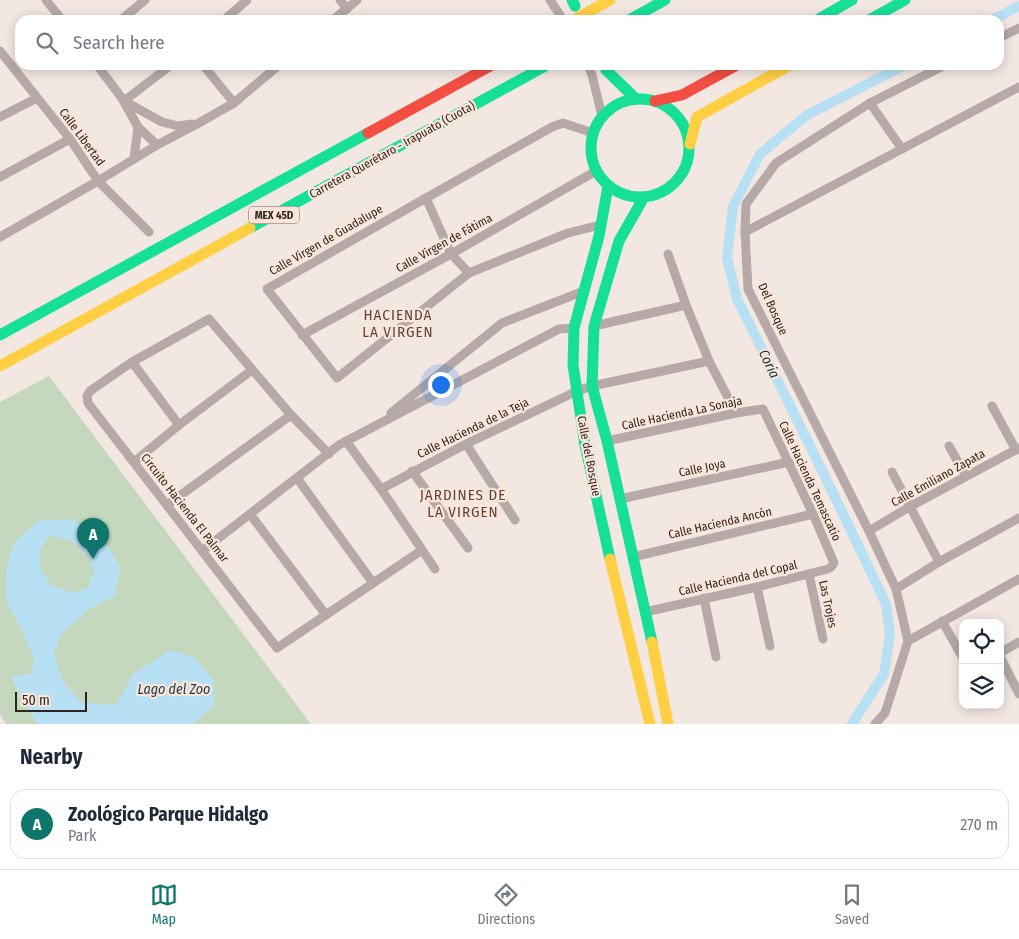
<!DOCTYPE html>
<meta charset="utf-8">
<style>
body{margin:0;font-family:"Fira Sans Condensed",sans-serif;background:#f2f2f3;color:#1f2937}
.controls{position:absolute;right:15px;bottom:15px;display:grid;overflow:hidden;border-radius:10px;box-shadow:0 2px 12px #0003}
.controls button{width:45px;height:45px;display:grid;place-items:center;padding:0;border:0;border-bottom:1px solid #e0e1e3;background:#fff;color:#1f2937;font:25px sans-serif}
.scale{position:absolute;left:15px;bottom:12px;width:72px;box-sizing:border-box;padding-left:5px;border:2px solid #2e2621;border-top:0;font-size:14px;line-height:18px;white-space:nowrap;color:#2e2621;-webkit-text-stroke:4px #fbe5d9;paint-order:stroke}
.you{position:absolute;left:440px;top:384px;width:18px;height:18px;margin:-12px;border:4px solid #fff;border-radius:50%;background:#1a73e8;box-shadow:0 0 0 8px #1a73e833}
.badge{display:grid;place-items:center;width:32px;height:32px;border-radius:50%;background:#0f766e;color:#fff;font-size:16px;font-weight:700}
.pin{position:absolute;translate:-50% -41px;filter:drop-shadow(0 1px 2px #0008)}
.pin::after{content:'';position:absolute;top:26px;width:18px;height:15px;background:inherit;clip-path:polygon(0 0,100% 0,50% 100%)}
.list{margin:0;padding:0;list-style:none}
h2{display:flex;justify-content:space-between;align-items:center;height:65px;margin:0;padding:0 20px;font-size:21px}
h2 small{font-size:16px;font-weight:400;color:#747a83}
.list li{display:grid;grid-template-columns:32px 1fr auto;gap:15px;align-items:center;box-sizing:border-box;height:70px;margin:0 10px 10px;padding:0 10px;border:1px solid #e0e1e3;border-radius:15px}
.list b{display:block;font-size:19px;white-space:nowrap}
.list p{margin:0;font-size:16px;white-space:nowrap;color:#747a83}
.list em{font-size:16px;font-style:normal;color:#747a83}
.icon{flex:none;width:28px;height:28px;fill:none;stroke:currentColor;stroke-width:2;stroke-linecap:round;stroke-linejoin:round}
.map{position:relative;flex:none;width:1019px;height:724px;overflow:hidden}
.search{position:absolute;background:#fff;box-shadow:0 2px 12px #0003;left:15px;right:15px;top:15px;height:55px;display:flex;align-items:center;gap:12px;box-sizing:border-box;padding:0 18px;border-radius:15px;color:#747a83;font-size:19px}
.sheet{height:145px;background:#fff}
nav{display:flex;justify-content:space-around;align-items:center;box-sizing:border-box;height:70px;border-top:1px solid #e0e1e3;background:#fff;font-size:14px;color:#747a83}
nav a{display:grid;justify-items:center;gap:2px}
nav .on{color:#0f766e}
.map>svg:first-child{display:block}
.green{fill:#c5d8bd}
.water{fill:#b8e0f5;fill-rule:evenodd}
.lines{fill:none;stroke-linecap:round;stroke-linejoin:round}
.canal{stroke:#b8e0f5;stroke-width:10}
.street{stroke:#b6a9a8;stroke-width:9}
.fast{stroke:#16e098;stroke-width:11}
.slow{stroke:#ffcf43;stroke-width:11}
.jam{stroke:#f24e42;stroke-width:11}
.labels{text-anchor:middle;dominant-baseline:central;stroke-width:4.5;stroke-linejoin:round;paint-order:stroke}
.shield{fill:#fbe5d9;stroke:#6c5f58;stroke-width:1}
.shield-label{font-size:11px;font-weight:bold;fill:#2e2621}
.street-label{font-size:12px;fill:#2e2621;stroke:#fbe5d9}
.water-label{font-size:14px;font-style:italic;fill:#153a4b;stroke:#fbe5d9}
.quarter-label{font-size:15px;letter-spacing:1px;fill:#5a483e;stroke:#fbe5d9}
</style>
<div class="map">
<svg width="1019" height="724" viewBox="0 0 1019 724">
<rect width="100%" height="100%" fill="#f3e7e1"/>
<polygon class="green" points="49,376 311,724 6,724 0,715 0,402"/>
<path class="water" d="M71,519l33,20 16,29 -5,28 -26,13 -28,25 -7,19 9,29 19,21 34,2 17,-31 37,-24 24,7 20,24v24l-21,19h-155l-16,-23 -11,-25 20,-2 3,-16 -12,-28 -15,-27 -1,-32 8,-28 24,-22zM49,535l23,6 17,16 5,15 -7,16 -13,5 -24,-8 -10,-18v-16z"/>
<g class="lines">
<g class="canal">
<polyline points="992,20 1019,6"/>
<polyline points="852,724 884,674 890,634 886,604 820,466 737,299 727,258 733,206 760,154 807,115 905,65"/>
</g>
<g class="street">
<polyline points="46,0 62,20"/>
<polyline points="340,0 347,9"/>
<polyline points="550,0 560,15"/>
<polyline points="121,20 145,0"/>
<polyline points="224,20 247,0"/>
<polyline points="333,20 357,0"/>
<polyline points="999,38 1019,28"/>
<polyline points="0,51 70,139 98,181 149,232"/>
<polyline points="97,65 124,101 162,122 178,126 192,124"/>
<polyline points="203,65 234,103"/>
<polyline points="588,65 592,75 602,116"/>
<polyline points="124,101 171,65"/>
<polyline points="124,102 138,127 157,145"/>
<polyline points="870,103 902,149"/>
<polyline points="0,117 37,98"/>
<polyline points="593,133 563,123 552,127 426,198 267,289 337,378 469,273 568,233 600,225"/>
<polyline points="134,159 138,127"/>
<polyline points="0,177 70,139"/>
<polyline points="426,198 451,254 469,273"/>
<polyline points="745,232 1019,87"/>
<polyline points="0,237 98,181 157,145 197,124 234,103 279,65"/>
<polyline points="668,254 686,305 709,361 736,413"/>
<polyline points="594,326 686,305"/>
<polyline points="302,335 451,254 596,171"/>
<polyline points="132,362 179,425"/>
<polyline points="992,406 1016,450"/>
<polyline points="391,413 502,323 584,291"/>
<polyline points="346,441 381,489 435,569"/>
<polyline points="607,441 736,413 763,409 813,514 834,563 831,567 828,569 757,587 645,612"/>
<polyline points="466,444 515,520"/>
<polyline points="949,446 966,476"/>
<polyline points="329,454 291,415 209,319 132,362 90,391 87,396 88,403 277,648 422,550"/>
<polyline points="134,462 179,425 252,370"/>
<polyline points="412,471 468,548"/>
<polyline points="892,472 939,562"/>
<polyline points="297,478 373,583"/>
<polyline points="381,489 466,444 577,391 592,386 709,361"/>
<polyline points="620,499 789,462"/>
<polyline points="167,505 291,415"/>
<polyline points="250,514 326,615"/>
<polyline points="869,531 911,506 1019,448"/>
<polyline points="202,551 339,445 559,329 574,328"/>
<polyline points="633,557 813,514"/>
<polyline points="809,574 823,639"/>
<polyline points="757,587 770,646"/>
<polyline points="896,589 939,562 1019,518"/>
<polyline points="704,598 716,657"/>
<polyline points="942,621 963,658"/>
<polyline points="908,641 896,589 869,531 748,289 745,232 746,204 776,163 870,103 945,65"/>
<polyline points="908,641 1019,579"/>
<polyline points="1000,653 1019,642"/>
<polyline points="1000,656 1019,694"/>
<polyline points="875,724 885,713 908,641"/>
</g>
<g class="fast">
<polyline points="572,0 575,6"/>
<polyline points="629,20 665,0"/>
<polyline points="817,20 852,0"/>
<polyline points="869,20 905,0"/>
<polyline points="604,65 606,70 636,99"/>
<circle cx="640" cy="148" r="49"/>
<polyline points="608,186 599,236 574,328 573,365 585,445 610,559"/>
<polyline points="644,197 619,241 594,326 592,386 607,441 652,642"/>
<polyline points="250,228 547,65"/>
<polyline points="0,335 368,133"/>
</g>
<g class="slow">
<polyline points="574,20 610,0"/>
<polyline points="690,144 697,117 790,65"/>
<polyline points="0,366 250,228"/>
<polyline points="610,559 650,724"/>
<polyline points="652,642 668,724"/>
</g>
<g class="jam">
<polyline points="655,101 682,95 737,65"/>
<polyline points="368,133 492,65"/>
</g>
</g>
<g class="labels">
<rect class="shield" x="249" y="206.5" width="50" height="17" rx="4"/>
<g class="shield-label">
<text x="274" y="215">MEX 45D</text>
</g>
<g class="street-label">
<text transform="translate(82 137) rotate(54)">Calle Libertad</text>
<text transform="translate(392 150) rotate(-29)">Carretera Querétaro - Irapuato (Cuota)</text>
<text transform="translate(326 240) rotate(-30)">Calle Virgen de Guadalupe</text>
<text transform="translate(444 243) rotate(-29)">Calle Virgen de Fátima</text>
<text transform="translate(773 309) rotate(66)">Del Bosque</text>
<text transform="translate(682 413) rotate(-12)">Calle Hacienda La Sonaja</text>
<text transform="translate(473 428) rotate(-26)">Calle Hacienda de la Teja</text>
<text transform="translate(589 456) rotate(79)">Calle del Bosque</text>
<text transform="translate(702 468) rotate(-12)">Calle Joya</text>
<text transform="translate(938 478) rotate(-29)">Calle Emiliano Zapata</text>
<text transform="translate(810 481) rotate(65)">Calle Hacienda Temascatio</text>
<text transform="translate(185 508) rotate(52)">Circuito Hacienda El Palmar</text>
<text transform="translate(720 523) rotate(-13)">Calle Hacienda Ancón</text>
<text transform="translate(738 578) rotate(-13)">Calle Hacienda del Copal</text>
<text transform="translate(828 604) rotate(78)">Las Trojes</text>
</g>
<g class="water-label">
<text transform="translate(769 364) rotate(64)">Coria</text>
<text x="174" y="689">Lago del Zoo</text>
</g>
<g class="quarter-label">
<text x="398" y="315">HACIENDA<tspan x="398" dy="17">LA VIRGEN</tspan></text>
<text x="463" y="495">JARDINES DE<tspan x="463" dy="17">LA VIRGEN</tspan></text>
</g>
</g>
</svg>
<div class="controls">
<button><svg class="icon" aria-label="locate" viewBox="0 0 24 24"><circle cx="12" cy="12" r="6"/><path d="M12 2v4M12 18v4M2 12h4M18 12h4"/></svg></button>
<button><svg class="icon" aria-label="layers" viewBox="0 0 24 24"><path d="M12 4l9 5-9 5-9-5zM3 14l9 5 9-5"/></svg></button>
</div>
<div class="scale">50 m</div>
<div class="you"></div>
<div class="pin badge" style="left:93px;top:559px">A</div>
<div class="search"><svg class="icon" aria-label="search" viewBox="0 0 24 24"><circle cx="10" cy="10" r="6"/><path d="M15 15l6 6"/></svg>Search here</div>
</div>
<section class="sheet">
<h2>Nearby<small></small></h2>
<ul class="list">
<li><span class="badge">A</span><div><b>Zoológico Parque Hidalgo</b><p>Park</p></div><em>270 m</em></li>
</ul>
</section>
<nav>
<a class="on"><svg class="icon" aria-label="map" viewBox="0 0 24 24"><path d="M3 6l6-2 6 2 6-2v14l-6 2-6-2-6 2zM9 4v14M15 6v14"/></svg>Map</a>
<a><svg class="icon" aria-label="directions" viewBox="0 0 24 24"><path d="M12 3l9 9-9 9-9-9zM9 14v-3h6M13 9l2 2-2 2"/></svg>Directions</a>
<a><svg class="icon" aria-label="saved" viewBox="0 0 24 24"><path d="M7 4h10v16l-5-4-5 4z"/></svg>Saved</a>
</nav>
